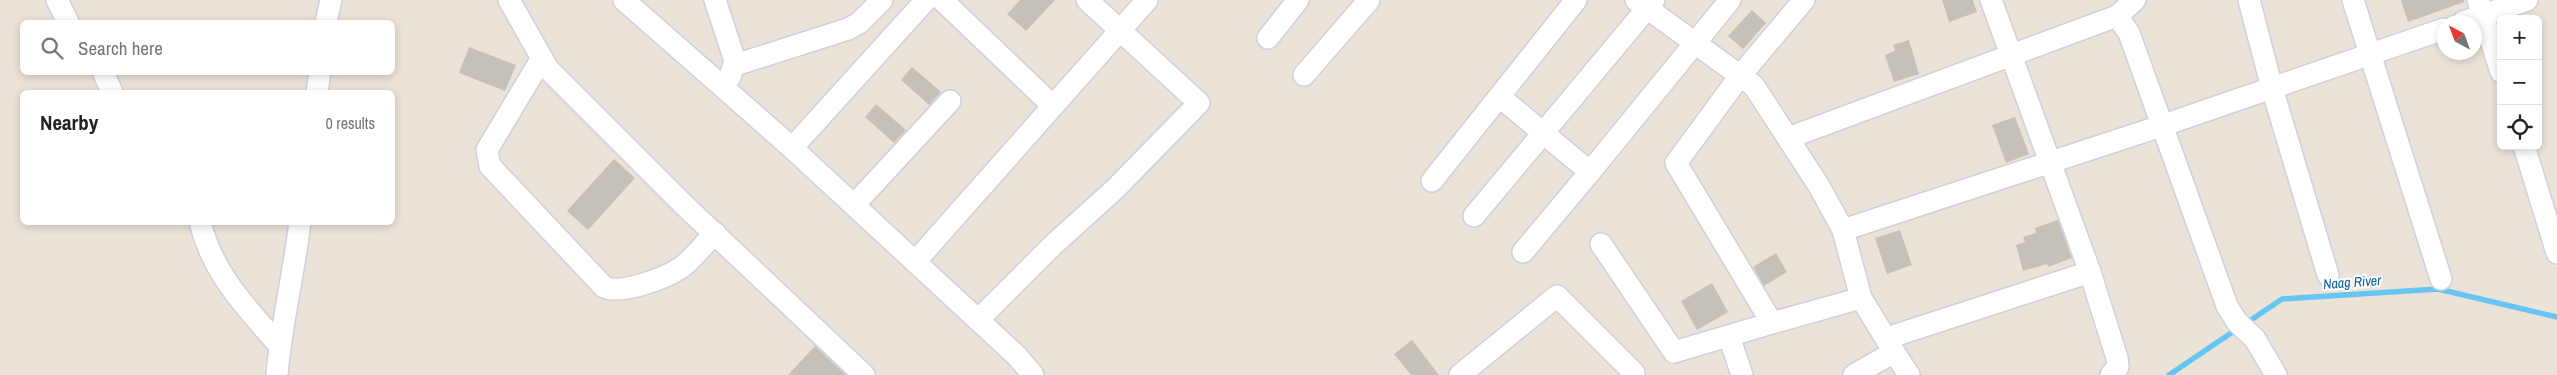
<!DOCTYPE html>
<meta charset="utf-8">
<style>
body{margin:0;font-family:"Archivo Narrow",sans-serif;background:#f6f6f6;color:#222}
.controls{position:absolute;right:15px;top:15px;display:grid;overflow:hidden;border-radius:8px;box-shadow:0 2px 8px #0003}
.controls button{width:45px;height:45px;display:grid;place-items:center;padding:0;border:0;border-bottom:1px solid #e0e0e0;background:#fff;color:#222;font:25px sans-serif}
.compass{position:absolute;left:2437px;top:15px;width:45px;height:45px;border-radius:50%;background:#fff;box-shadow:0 2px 8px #0003;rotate:319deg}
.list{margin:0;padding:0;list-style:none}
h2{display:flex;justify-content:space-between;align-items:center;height:65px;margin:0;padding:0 20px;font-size:21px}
h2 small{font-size:16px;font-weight:400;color:#767676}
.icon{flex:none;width:28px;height:28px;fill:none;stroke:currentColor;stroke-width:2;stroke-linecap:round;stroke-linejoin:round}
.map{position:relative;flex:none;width:2557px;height:375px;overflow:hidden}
.search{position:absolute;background:#fff;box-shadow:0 2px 8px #0003;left:20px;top:20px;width:375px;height:55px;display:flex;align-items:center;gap:12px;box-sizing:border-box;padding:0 18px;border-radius:8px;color:#767676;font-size:19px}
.panel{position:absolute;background:#fff;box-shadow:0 2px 8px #0003;left:20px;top:90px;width:375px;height:135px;border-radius:8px}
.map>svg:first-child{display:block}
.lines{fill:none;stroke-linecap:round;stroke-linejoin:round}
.stream{stroke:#66c5f2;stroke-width:5.5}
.building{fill:#c5c0b8}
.minor-casing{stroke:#cdd0e1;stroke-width:24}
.minor{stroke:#fff;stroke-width:21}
.labels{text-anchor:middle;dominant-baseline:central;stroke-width:4;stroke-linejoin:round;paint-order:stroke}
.water-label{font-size:14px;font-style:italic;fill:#096099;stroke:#fff}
</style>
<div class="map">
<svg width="2557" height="375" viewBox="0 0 2557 375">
<rect width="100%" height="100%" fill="#ebe3d8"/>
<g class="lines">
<g class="stream">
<polyline points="2245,324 2282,299 2438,289 2557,317"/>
<polyline points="2169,375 2237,329"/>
</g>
</g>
<g class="building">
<polygon points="1020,0 1055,0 1026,31 1007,14"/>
<polygon points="1942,0 1973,0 1977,12 1949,22"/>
<polygon points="2401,0 2464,0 2464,2 2408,22"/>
<polygon points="1752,10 1766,23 1743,49 1728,36"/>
<polygon points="1909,40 1919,74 1894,82 1885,55 1895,51 1893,45"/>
<polygon points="469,47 516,65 505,91 459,73"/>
<polygon points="912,67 941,92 929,105 901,80"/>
<polygon points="876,104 906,130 894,143 865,117"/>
<polygon points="2015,117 2029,154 2006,163 1992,125"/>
<polygon points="614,159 635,178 588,230 567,211"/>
<polygon points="2058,220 2072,258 2048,267 2047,264 2023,271 2016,245 2025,242 2023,237 2036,233 2035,228"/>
<polygon points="1900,230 1912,265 1887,274 1875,238"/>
<polygon points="1776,253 1787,272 1764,286 1753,267"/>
<polygon points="1712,283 1728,312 1697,330 1681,301"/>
<polygon points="1412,340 1439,375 1411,375 1394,354"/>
<polygon points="815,346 846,375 788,375"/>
</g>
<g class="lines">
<defs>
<g id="minor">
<polyline points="57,0 68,22"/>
<polyline points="509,0 548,69 684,205 864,375"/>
<polyline points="624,0 792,148 1017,356 1033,375"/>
<polyline points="715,0 735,61 730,77"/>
<polyline points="942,0 1053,106 1147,0"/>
<polyline points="1636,0 1754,86 1819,186 1843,230"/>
<polyline points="1991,0 2090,272 2117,358 2118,367 2111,375"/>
<polyline points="2249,0 2272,88 2328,275"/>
<polyline points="2353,0 2441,279"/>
<polyline points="2478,0 2501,72"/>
<polyline points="2117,16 2135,0"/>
<polyline points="326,22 331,0"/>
<polyline points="2463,22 2527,0"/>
<polyline points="1268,38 1298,0"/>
<path d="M542,58l-55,92 3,16 114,121c17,8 62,-9 78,-20 12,-9 22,-23 33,-34"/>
<polyline points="735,65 848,29 859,23 882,0"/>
<polyline points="103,72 112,92"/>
<polyline points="1304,75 1369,0"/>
<polyline points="317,92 320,72"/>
<polyline points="1500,97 1590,172 1730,0"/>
<polyline points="1788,138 2117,16 2129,33 2227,306 2237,322 2255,339 2276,375"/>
<polyline points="2524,146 2557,253"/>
<polyline points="792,148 926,0"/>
<polyline points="1432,181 1576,0"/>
<polyline points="854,205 950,101"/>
<polyline points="1474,216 1654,0"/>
<path d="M200,222c13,52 45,84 79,123"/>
<polyline points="1601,244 1674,352 1772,323 1676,163 1740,76 1804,0"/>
<polyline points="1523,252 1590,172"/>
<polyline points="915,262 1053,106"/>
<polyline points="978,320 1053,245 1115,189 1199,103 1087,0"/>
<polyline points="1772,323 1861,298"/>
<polyline points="1729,336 1742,375"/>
<polyline points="1887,338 2090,272"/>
<polyline points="1894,352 1909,375"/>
<path d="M277,375c4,-51 17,-101 23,-153"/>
<polyline points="1460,375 1557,296 1634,373"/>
<polyline points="1854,375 1894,352 1861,298 1843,230 2161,126 2444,29"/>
</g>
</defs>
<use href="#minor" class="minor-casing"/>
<use href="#minor" class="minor"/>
</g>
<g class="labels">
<g class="water-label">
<text transform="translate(2352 282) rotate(-4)">Naag River</text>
</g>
</g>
</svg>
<div class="controls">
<button>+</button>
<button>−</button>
<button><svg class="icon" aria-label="locate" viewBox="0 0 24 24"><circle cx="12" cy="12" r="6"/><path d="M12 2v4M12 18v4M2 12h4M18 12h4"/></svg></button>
</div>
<svg class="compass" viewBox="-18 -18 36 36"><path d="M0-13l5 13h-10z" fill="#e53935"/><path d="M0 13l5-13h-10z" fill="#767676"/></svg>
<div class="search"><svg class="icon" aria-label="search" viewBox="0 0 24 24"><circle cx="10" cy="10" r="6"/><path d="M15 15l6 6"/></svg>Search here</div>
<section class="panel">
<h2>Nearby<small>0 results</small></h2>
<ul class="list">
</ul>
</section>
</div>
